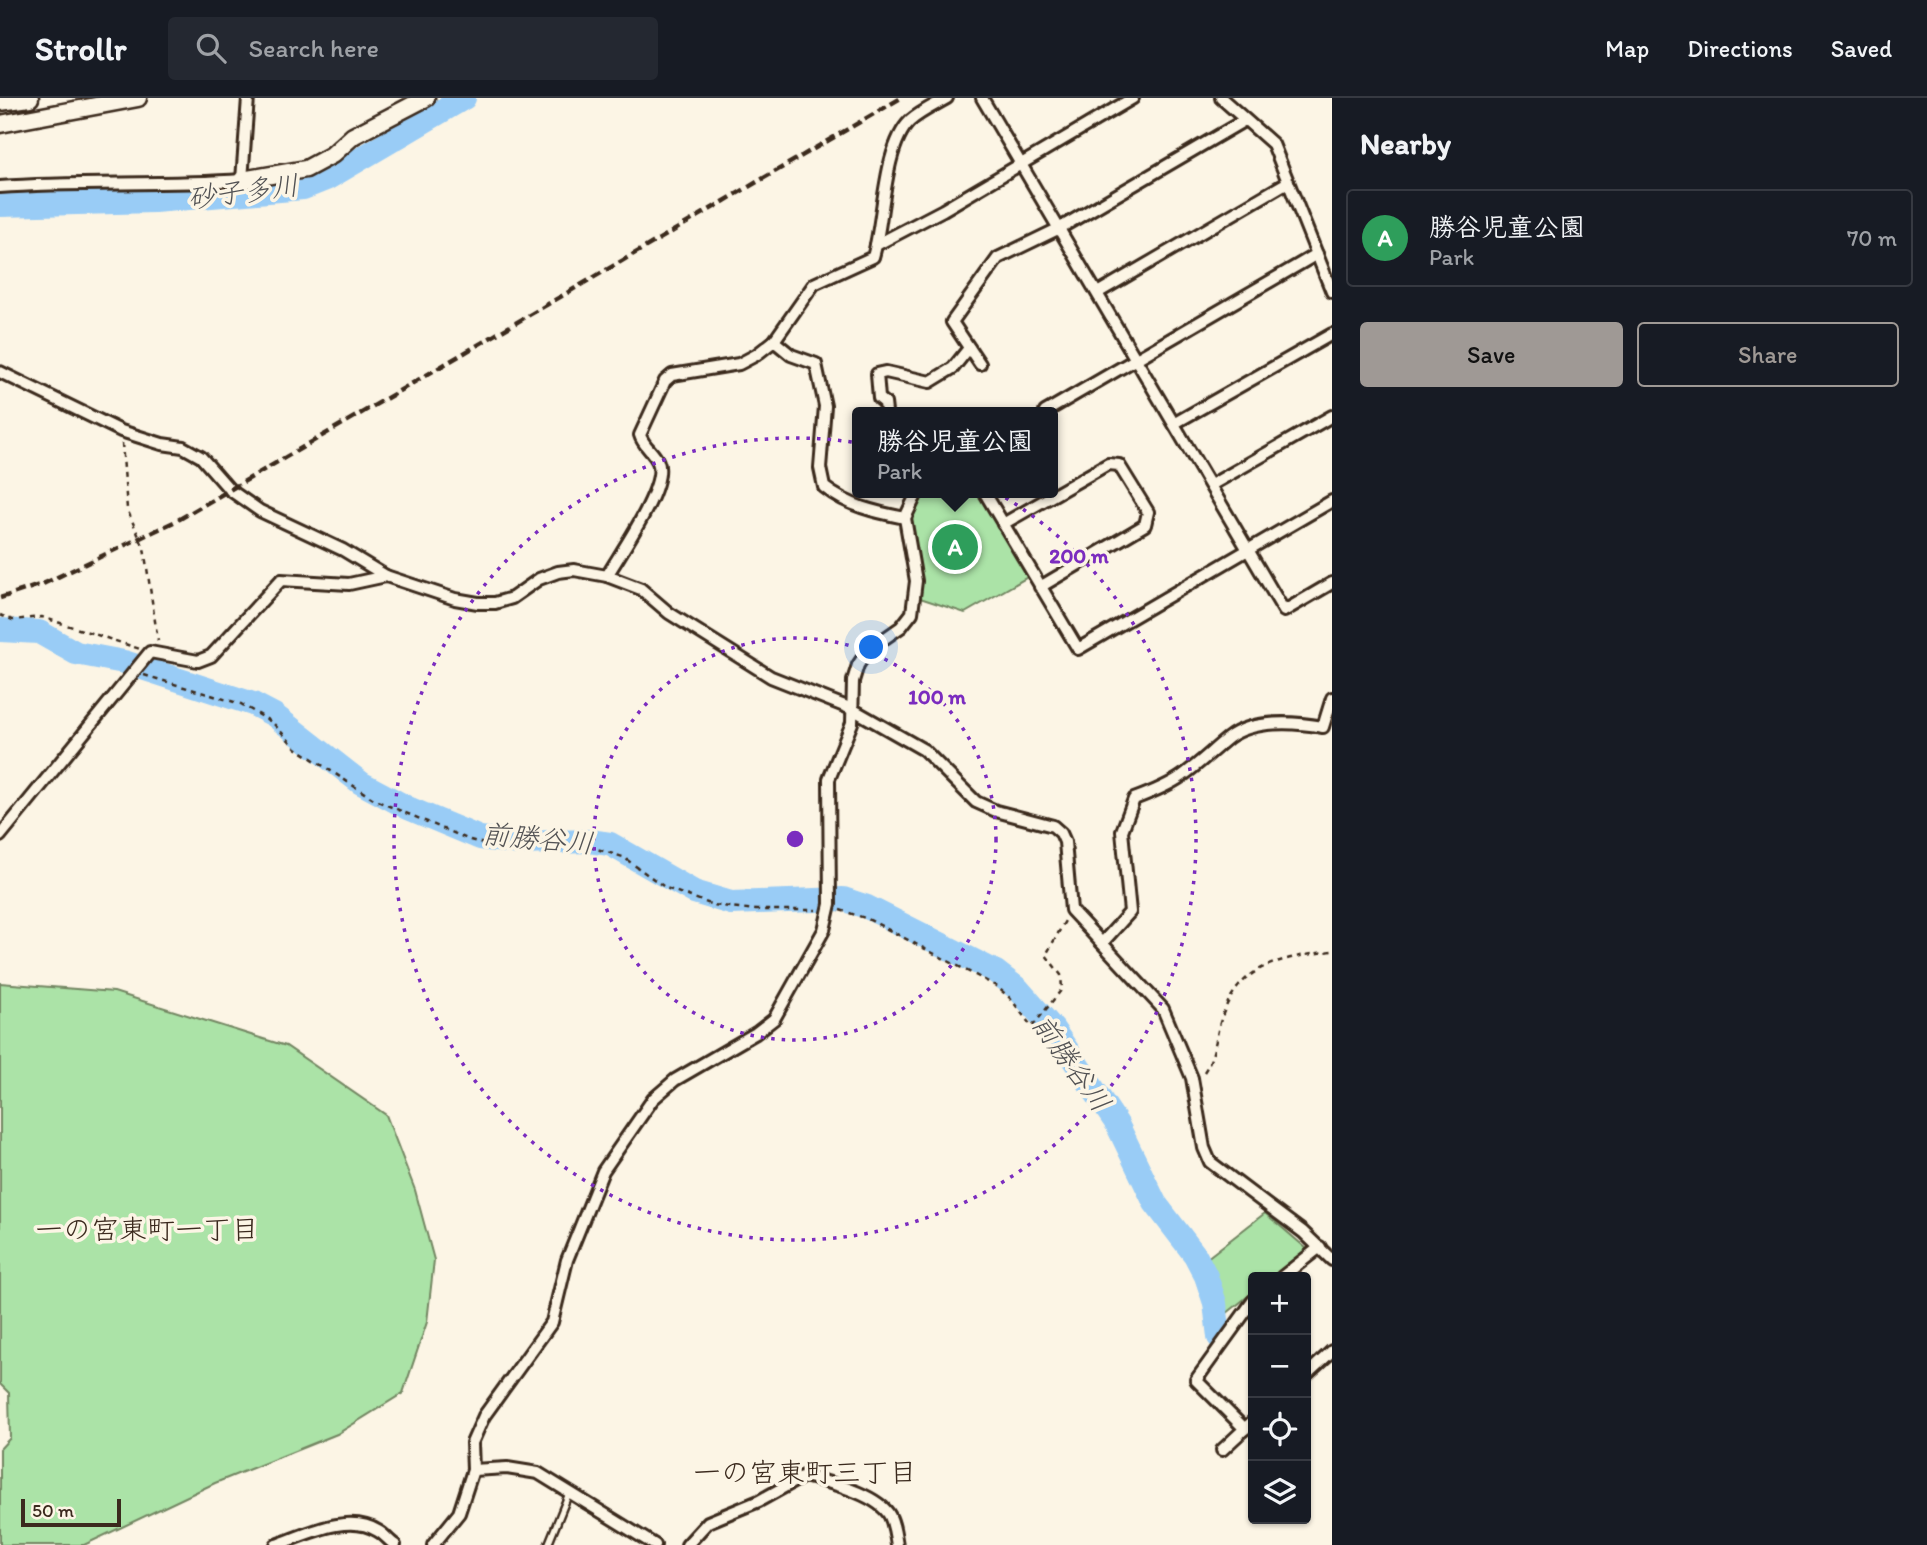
<!DOCTYPE html>
<meta charset="utf-8">
<style>
body{margin:0;font-family:Itim,"Klee One",sans-serif;background:#242831;color:#f1f3f6}
.controls{position:absolute;right:21px;bottom:21px;display:grid;overflow:hidden;border-radius:7px;box-shadow:0 2px 5px #0004}
.controls button{width:63px;height:63px;display:grid;place-items:center;padding:0;border:0;border-bottom:2px solid #363941;background:#171b24;color:#f1f3f6;font:35px sans-serif}
.scale{position:absolute;left:21px;bottom:18px;width:100px;box-sizing:border-box;padding-left:7px;border:4px solid #3b2a1e;border-top:0;font-size:19px;line-height:24px;white-space:nowrap;color:#3b2a1e;-webkit-text-stroke:5px #fcf5e5;paint-order:stroke}
.you{position:absolute;left:872px;top:550px;width:24px;height:24px;margin:-18px;border:5px solid #fff;border-radius:50%;background:#1a73e8;box-shadow:0 0 0 10px #1a73e833}
.badge{display:grid;place-items:center;width:46px;height:46px;border-radius:50%;background:#9f9995;color:#fff;font-size:23px;font-weight:700}
.pin{position:absolute;translate:-50% -50%;border:4px solid #fff;box-shadow:0 2px 7px #0006}
.popup{position:absolute;left:852px;top:309px;width:206px;height:91px;box-sizing:border-box;display:grid;place-content:center;border-radius:7px;background:#171b24;filter:drop-shadow(0 2px 5px #0005);font-size:23px;white-space:nowrap;color:#9ea1a6}
.popup b{font-size:26px;color:#f1f3f6}
.popup::after{content:'';position:absolute;left:50%;top:100%;margin-left:-14px;border:14px solid transparent;border-top-color:#171b24}
.list{margin:0;padding:0;list-style:none}
h2{display:flex;justify-content:space-between;align-items:center;height:91px;margin:0;padding:0 28px;font-size:30px}
h2 small{font-size:23px;font-weight:400;color:#9ea1a6}
.list li{display:grid;grid-template-columns:46px 1fr auto;gap:21px;align-items:center;box-sizing:border-box;height:98px;margin:0 14px 14px;padding:0 14px;border:2px solid #363941;border-radius:7px}
.list b{display:block;font-size:26px;white-space:nowrap}
.list p{margin:0;font-size:23px;white-space:nowrap;color:#9ea1a6}
.list em{font-size:23px;font-style:normal;color:#9ea1a6}
.actions{display:flex;gap:14px;padding:21px 28px}
.actions a{flex:1;padding:16px 0;border:2px solid #9f9995;border-radius:7px;text-align:center;font-size:24px;color:#9f9995}
.actions .main{background:#9f9995;color:#111}
.icon{flex:none;width:38px;height:38px;fill:none;stroke:currentColor;stroke-width:2;stroke-linecap:round;stroke-linejoin:round}
.map{position:relative;flex:none;width:1332px;height:1447px;overflow:hidden}
header{display:flex;align-items:center;gap:42px;box-sizing:border-box;height:98px;padding:0 35px;background:#171b24;border-bottom:2px solid #363941}
header strong{font-size:33px}
nav{display:flex;gap:38px;margin-inline-start:auto;font-size:24px}
.search{width:490px;height:63px;background:#242831;display:flex;align-items:center;gap:18px;box-sizing:border-box;padding:0 24px;border-radius:7px;color:#9ea1a6;font-size:26px}
main{display:flex}
aside{flex:1;background:#171b24}
.map>svg:first-child{display:block}
.green{fill:#abe3a7;stroke:#738662;stroke-width:2}
.lines{fill:none;stroke-linecap:round;stroke-linejoin:round}
.river{stroke:#99ccf6;stroke-width:24}
.lane-casing{stroke:#3b2a1e;stroke-width:10}
.street-casing{stroke:#3b2a1e;stroke-width:16}
.secondary-casing{stroke:#3b2a1e;stroke-width:21}
.path{stroke:#3b2a1e;stroke-width:2.5;stroke-dasharray:5 5;stroke-linecap:butt}
.lane{stroke:#fcf5e5;stroke-width:5}
.street{stroke:#fcf5e5;stroke-width:10}
.secondary{stroke:#fcf5e5;stroke-width:16}
.rail{stroke:#3b2a1e;stroke-width:4.5;stroke-dasharray:10 5;stroke-linecap:butt}
.ring{fill:none;stroke:#7b2cbf;stroke-width:3.5;stroke-dasharray:3.5 7}
.labels{text-anchor:middle;dominant-baseline:central;stroke-width:7;stroke-linejoin:round;paint-order:stroke}
.water-label{font-size:28px;font-style:italic;fill:#525254;stroke:#fcf5e5}
.neighbourhood-label{font-size:28px;fill:#3b2a1e;stroke:#fcf5e5}
.centre{fill:#7b2cbf;stroke:#fcf5e5;stroke-width:3.5}
.ring-label{font-size:21px;text-anchor:middle;font-weight:bold;fill:#7b2cbf;stroke:#fcf5e5;stroke-width:7;stroke-linejoin:round;paint-order:stroke}
</style>
<header>
<strong>Strollr</strong>
<div class="search"><svg class="icon" aria-label="search" viewBox="0 0 24 24"><circle cx="10" cy="10" r="6"/><path d="M15 15l6 6"/></svg>Search here</div>
<nav><a>Map</a><a>Directions</a><a>Saved</a></nav>
</header>
<main>
<div class="map">
<svg width="1332" height="1447" viewBox="0 0 1332 1447">
<rect width="100%" height="100%" fill="#fcf5e5"/>
<filter id="ink" filterUnits="userSpaceOnUse"><feTurbulence type="fractalNoise" baseFrequency=".0143" numOctaves="2"/><feDisplacementMap in="SourceGraphic" scale="14" xChannelSelector="R" yChannelSelector="G"/><feConvolveMatrix kernelMatrix="1 2 1 2 8 2 1 2 1" color-interpolation-filters="sRGB"/></filter>
<g filter="url(#ink)">
<g class="green">
<polygon points="921,395 990,395 1031,477 965,515 920,500 908,431"/>
<polygon points="0,885 114,894 286,948 386,1017 415,1092 434,1162 427,1224 403,1295 337,1336 215,1385 84,1447 0,1447 0,1351 10,1340 9,1295 0,1286"/>
<polygon points="1265,1115 1307,1151 1272,1179 1253,1179 1253,1194 1226,1216 1202,1164"/>
</g>
<g class="lines">
<g class="river">
<polyline points="0,107 154,103 303,90 328,80 464,0"/>
<polyline points="0,532 39,534 76,555 124,564 253,606 274,617 361,685 408,710 480,740 520,745 589,743 610,746 694,794 731,805 843,801 867,809 996,874 1018,891 1053,931 1117,1026 1155,1105 1195,1157 1206,1178 1215,1205 1219,1239"/>
</g>
<defs>
<polyline id="lane" points="548,1447 569,1395"/>
<g id="street">
<polyline points="982,0 1284,513 1332,485"/>
<polyline points="1221,0 1273,46 1332,194"/>
<path d="M0,89c81,-6 161,-1 242,-7l6,-82"/>
<polyline points="876,147 943,112 1133,0"/>
<polyline points="1099,194 1288,84"/>
<path d="M774,243l17,14 25,9 9,42 -5,62 4,19c24,19 51,25 81,31"/>
<polyline points="980,266 952,224 998,160 1060,130 1245,22"/>
<polyline points="0,274 121,333 162,346 183,349 201,359 230,392 260,413 343,452 386,478 455,501 478,505 495,505 512,500 539,481 558,474 574,472 607,478 641,491 669,515 771,579 852,611 924,652 976,704 996,713 1053,728 1061,735 1065,744 1071,812 1163,911 1192,980 1204,1050 1210,1064 1303,1134 1332,1162"/>
<polyline points="886,314 885,305 879,300 877,276 886,274 930,284 953,270 969,250"/>
<polyline points="1045,314 1317,156"/>
<polyline points="1175,325 1332,236"/>
<polyline points="1211,387 1332,318"/>
<polyline points="985,395 1078,551 1332,403"/>
<polyline points="1003,426 1108,366 1119,367 1148,414 1145,427 1040,489"/>
<path d="M607,478c13,-23 61,-90 51,-114 -4,-10 -15,-16 -18,-27l25,-54 7,-6 67,-11 17,-9 18,-14 40,-57 59,-27c11,-35 10,-110 37,-136 10,-9 25,-16 37,-23"/>
<polyline points="0,738 150,554 198,563 211,558 281,482 349,486 386,478"/>
<path d="M1103,844l27,-30 -8,-81 12,-32c16,-6 34,-13 48,-23 17,-12 31,-26 46,-38 25,-19 67,-16 95,-11l9,-29"/>
<polyline points="1282,1179 1320,1149"/>
<polyline points="1306,1277 1332,1253"/>
<polyline points="1245,1331 1196,1282 1253,1203"/>
<polyline points="1222,1352 1253,1323"/>
<polyline points="473,1372 507,1370 538,1375 655,1447"/>
<path d="M276,1447c29,-10 72,-33 102,-14 6,3 11,10 17,14"/>
<polyline points="433,1447 459,1415 473,1372 472,1345 484,1318 552,1224 567,1162 603,1073 653,1001 675,982 756,935 774,921 824,832 830,806 829,681 852,625 853,583 858,567 868,552 901,529 912,515 916,483 905,420 917,395"/>
<path d="M687,1447l21,-23 51,-21 45,-25c24,6 69,17 84,37 6,8 7,22 9,32"/>
</g>
<g id="secondary">
<polyline points="0,4 30,0"/>
<polyline points="0,26 138,0"/>
<polyline points="242,82 306,71 332,57 353,38 426,0"/>
</g>
</defs>
<use href="#lane" class="lane-casing"/>
<use href="#street" class="street-casing"/>
<use href="#secondary" class="secondary-casing"/>
<g class="path">
<polyline points="122,345 127,411 144,450 158,543"/>
<polyline points="0,517 13,522 42,519 140,551"/>
<polyline points="144,577 241,606 273,625 296,650 375,702 470,742 488,747 584,747 623,759 666,790 713,807 756,812 816,812"/>
<polyline points="840,812 868,821 996,888 1010,900 1032,929 1062,891 1061,877 1046,857 1066,821"/>
<path d="M1204,974c10,-15 11,-29 15,-46 17,-61 57,-67 113,-75"/>
</g>
<use href="#lane" class="lane"/>
<use href="#street" class="street"/>
<use href="#secondary" class="secondary"/>
<polyline class="rail" points="0,500 45,485 178,422 901,0"/>
</g>
</g>
<g class="ring">
<circle cx="795" cy="741" r="201"/>
<circle cx="795" cy="741" r="401"/>
</g>
<g class="labels">
<g class="water-label">
<text transform="translate(243 93) rotate(-7)">砂子多川</text>
<text transform="translate(538 740) rotate(5)">前勝谷川</text>
<text transform="translate(1072 965) rotate(54)">前勝谷川</text>
</g>
<g class="neighbourhood-label">
<text x="147" y="1131">一の宮東町一丁目</text>
<text x="805" y="1374">一の宮東町三丁目</text>
</g>
</g>
<circle cx="795" cy="741" r="10" class="centre"/>
<g class="ring-label">
<text x="1079" y="465">200 m</text>
<text x="937" y="606">100 m</text>
</g>
</svg>
<div class="controls">
<button>+</button>
<button>−</button>
<button><svg class="icon" aria-label="locate" viewBox="0 0 24 24"><circle cx="12" cy="12" r="6"/><path d="M12 2v4M12 18v4M2 12h4M18 12h4"/></svg></button>
<button><svg class="icon" aria-label="layers" viewBox="0 0 24 24"><path d="M12 4l9 5-9 5-9-5zM3 14l9 5 9-5"/></svg></button>
</div>
<div class="scale">50 m</div>
<div class="you"></div>
<div class="pin badge" style="left:955px;top:449px;background:#2e9e5b">A</div>
<div class="popup"><b>勝谷児童公園</b>Park</div>
</div>
<aside>
<h2>Nearby<small></small></h2>
<ul class="list">
<li><span class="badge" style="background:#2e9e5b">A</span><div><b>勝谷児童公園</b><p>Park</p></div><em>70 m</em></li>
</ul>
<div class="actions"><a class="main">Save</a><a>Share</a></div>
</aside>
</main>
